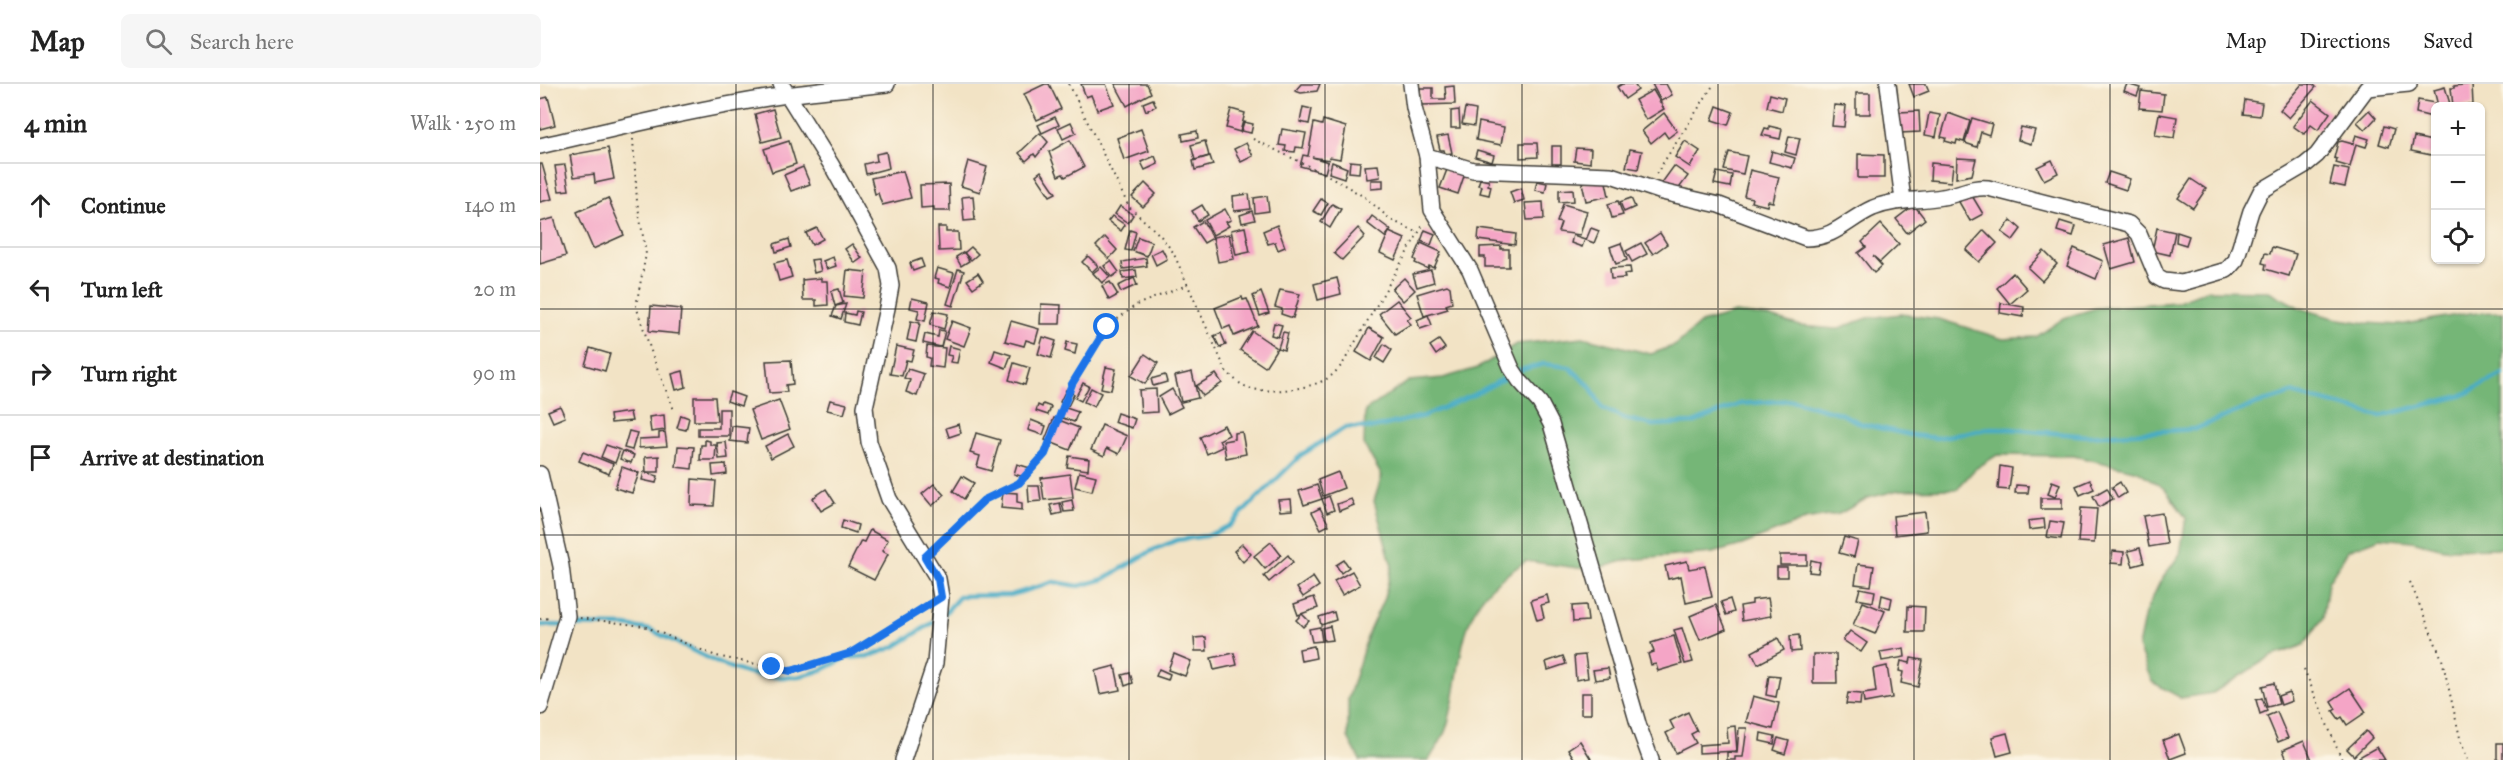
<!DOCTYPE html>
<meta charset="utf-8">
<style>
body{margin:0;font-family:"IM FELL Great Primer",serif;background:#f6f6f6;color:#222}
.controls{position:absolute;right:18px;top:18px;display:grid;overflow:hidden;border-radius:9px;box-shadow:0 2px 4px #0004}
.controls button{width:54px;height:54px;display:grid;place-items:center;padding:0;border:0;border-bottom:2px solid #e0e0e0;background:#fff;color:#222;font:30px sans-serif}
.stop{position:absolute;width:18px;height:18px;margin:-14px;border:4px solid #1a73e8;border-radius:50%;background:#fff}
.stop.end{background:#1a73e8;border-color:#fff;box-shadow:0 2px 6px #0008}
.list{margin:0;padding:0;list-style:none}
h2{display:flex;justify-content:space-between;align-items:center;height:78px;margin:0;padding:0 24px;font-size:26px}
h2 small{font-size:20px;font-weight:400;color:#767676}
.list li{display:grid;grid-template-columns:39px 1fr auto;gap:18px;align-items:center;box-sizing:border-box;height:84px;padding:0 24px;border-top:2px solid #e0e0e0}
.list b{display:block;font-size:22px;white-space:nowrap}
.list em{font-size:20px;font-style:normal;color:#767676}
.icon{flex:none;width:33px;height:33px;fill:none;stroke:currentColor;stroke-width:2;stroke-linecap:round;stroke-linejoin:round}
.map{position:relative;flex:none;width:1963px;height:676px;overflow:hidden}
header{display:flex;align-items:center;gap:36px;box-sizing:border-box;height:84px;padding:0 30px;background:#fff;border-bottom:2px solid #e0e0e0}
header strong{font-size:28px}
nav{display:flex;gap:33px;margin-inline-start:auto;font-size:21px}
.search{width:420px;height:54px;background:#f6f6f6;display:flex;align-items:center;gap:15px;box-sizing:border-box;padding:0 21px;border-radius:9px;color:#767676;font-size:22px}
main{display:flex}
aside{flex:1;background:#fff}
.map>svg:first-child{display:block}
.forest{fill:#75b677;stroke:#48694a;stroke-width:1.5}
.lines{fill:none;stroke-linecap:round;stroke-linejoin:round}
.stream{stroke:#46acc6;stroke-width:4.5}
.building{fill:#f4a5c6}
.minor-casing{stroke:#3c3a35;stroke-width:18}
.path{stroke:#3c3a35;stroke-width:2;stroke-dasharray:1.5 4.5;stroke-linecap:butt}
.minor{stroke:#fff;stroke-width:15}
.route{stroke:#1a73e8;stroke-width:8}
.grid{fill:none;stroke:#1c1c1c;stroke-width:1.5;stroke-opacity:0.55}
</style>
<header>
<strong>Map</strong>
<div class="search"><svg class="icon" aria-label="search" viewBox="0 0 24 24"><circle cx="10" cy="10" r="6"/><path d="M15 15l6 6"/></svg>Search here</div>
<nav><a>Map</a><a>Directions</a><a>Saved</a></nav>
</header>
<main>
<aside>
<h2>4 min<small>Walk · 250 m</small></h2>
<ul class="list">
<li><svg class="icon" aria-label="ahead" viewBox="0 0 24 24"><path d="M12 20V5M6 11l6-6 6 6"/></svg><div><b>Continue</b></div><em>140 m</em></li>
<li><svg class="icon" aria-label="left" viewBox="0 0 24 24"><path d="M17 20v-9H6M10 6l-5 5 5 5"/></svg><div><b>Turn left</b></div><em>20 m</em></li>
<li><svg class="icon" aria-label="right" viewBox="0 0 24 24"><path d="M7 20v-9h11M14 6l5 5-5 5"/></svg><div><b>Turn right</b></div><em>90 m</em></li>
<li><svg class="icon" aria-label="arrive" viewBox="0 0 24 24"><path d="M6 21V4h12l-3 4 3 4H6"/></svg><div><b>Arrive at destination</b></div></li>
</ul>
</aside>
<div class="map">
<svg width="1963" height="676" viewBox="0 0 1963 676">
<rect width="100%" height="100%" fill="#fcf5e5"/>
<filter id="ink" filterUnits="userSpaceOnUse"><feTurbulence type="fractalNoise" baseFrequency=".0167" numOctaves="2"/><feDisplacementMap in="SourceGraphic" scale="12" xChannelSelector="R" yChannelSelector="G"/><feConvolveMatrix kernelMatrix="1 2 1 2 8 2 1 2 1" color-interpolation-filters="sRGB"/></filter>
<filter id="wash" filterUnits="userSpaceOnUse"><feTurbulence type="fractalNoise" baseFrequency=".008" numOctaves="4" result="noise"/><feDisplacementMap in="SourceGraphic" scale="24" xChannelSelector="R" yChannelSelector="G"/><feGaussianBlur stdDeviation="1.35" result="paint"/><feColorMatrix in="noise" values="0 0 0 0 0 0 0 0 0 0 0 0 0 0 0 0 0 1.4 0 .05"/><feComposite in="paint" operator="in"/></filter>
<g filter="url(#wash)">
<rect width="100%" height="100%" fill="#f2e3c5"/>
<path class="forest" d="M1667,206l62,1 31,17 33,10 34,5 33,2 69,-12 34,-1v236l-59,1 -32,-8 -32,-3 -32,12 -20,32 -5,36 -19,27 -34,12 -57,36 -32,5 -29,-16 -14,-35 7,-34 15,-31 20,-28 6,-36 -20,-28 -28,-19 -64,-15 -77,-1 -22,14 -18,20 -58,1 -31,8 -29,16 -34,6 -63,25 -29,8 -86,7 -34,10 -67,-9c-19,13 -39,26 -50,47 -21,38 -16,84 -31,124 -4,10 -11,19 -16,28h-69l-12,-23v-38l21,-68 15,-33 8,-32 -18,-65 8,-25 -18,-31 1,-34 44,-30 34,-3 35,-10 38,-24 67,-7 68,17 25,-9 25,-22 34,-10 35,4 31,9 35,3 32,-11 33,-4 38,5 64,20 33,-2 28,-19 32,-10 80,-6z"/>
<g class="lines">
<g class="stream">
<polyline points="403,531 420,512 471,511 514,498 539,502 564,495 613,466 637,456 666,452 689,442 761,371 806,343 833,344 884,332 933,311 980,286 1004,280 1029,283 1050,302 1062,324 1086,335 1113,341 1153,339 1200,320 1252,316 1299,329 1322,340 1371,351 1396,354 1446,345 1471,345 1547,352 1655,345 1711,322 1752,309 1840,332 1921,312 1963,290"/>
<polyline points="0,541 86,542 111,546 180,580 205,589 232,593 258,593 282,586 306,574 330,572 354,563 394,538"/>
</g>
</g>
<g id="blocks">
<g class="building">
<polygon points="505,0 509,0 521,25 497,36 484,10"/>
<polygon points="541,0 566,0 574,20 557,26 551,11 546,13"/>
<polygon points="575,0 607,0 611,9 587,22"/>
<polygon points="761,0 780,0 777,7 761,9 755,7"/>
<polygon points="1082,0 1094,0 1098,6 1085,15 1077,3"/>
<polygon points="1112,0 1126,0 1132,11 1121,17"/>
<polygon points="1369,0 1386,0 1389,7 1374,13"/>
<polygon points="1587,0 1600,4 1597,12 1584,7"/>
<polygon points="1762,0 1773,0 1776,3 1749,34 1740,26"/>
<polygon points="1932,0 1933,21 1913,22 1911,4 1914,4 1914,2"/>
<polygon points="914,2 915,20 881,21 880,4 893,4 893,15 906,15 905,3"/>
<polygon points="1905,3 1910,20 1898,22 1894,6"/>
<polygon points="1113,6 1124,25 1106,36 1095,16"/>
<polygon points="1601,7 1624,10 1622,26 1599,24"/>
<rect x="1316" y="9" width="14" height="21"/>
<polygon points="1230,10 1245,14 1242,27 1227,23"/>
<polygon points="8,13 15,41 0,45 0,15"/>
<polygon points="613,15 616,22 606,27 603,19"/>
<polygon points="1705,16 1722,19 1720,32 1703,30"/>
<polygon points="1773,16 1790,29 1778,46 1771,41 1764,50 1753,42"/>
<polygon points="1878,16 1895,19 1892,33 1876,29"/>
<polygon points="1294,21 1306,22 1304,43 1292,42"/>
<polygon points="1177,22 1193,28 1188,41 1172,36"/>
<polygon points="763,23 772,25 769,40 760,38"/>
<polygon points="925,24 936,26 934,42 922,40"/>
<polygon points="233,25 241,53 222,58 215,30"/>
<polygon points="691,25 705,29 700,48 686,44"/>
<polygon points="919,26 920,44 911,44 911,27"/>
<polygon points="1829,26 1836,34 1825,46 1817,38"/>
<polygon points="1379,27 1380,48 1360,49 1359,28"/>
<polygon points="1124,29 1137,47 1128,54 1124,48 1111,59 1102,47"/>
<polygon points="1389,29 1400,31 1396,53 1385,51"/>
<polygon points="1408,29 1430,37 1424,58 1417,56 1416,60 1405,57 1406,54 1401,53"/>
<polygon points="1619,30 1637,33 1634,54 1615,51"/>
<polygon points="515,33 519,41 502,49 498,41"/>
<polygon points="1432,34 1452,40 1449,51 1441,48 1437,63 1425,59"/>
<polygon points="783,36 806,43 800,75 790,73 789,76 772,73 788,78 785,89 760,82 763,71 768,72 774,39 782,41"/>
<polygon points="531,38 536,49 523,55 518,44"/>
<polygon points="704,38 713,40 711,49 701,47"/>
<polygon points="939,38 964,43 961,61 936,56"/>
<polygon points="1229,42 1242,45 1240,55 1222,51 1225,44 1229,45"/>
<polygon points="1844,42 1854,45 1849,63 1839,60"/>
<polygon points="1481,43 1495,46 1491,60 1478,56"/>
<polygon points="601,45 609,67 584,76 577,54"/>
<polygon points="742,45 766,49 763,64 756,63 755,68 745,67 746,62 739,61"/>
<polygon points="657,47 658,54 643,57 642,50"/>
<polygon points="500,49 508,58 496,73 494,70 486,77 479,69"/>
<polygon points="908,51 912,69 905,70 904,66 900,66 897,53"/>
<polygon points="1816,51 1829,55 1826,63 1816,60 1810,83 1796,79 1797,75 1794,74 1798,58 1802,57 1813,60"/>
<polygon points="1249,52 1260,54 1256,71 1245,68"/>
<polygon points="1874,53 1892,57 1892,53 1896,54 1896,72 1871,67"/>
<polygon points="530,56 544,83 525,93 523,90 518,92 509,68"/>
<polygon points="249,57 256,80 232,88 224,65"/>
<polygon points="665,57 669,72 655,76 651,61"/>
<polygon points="1145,57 1160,67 1150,83 1135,73"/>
<polygon points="706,59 713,72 701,78 694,65"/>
<polygon points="980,59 997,59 998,73 980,74"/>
<rect x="1012" y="62" width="9" height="18"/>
<polygon points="68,64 74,95 55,99 54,90 34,93 30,71"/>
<polygon points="1036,64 1051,65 1050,79 1034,77"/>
<polygon points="1090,65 1102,67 1098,85 1086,83"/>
<polygon points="937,66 954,71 952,78 935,73"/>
<polygon points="1232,67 1255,74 1252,84 1229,78"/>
<polygon points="346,68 349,84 326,90 324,80 337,77 336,70"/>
<polygon points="1189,68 1207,72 1203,90 1184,86"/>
<polygon points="1318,70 1344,71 1344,94 1318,94"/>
<polygon points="615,72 618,80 605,86 601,78"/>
<polygon points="670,72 673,81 655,86 653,77"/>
<polygon points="1417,74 1436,75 1432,91 1416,94"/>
<polygon points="1512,76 1518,89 1504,96 1497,83"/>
<polygon points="428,77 447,83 440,108 421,102"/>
<polygon points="810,77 820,78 819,89 809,88"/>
<polygon points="792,78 807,84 804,94 789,89"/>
<polygon points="1391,79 1413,81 1411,98 1390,96"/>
<polygon points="0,80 2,80 12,115 0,118"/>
<polygon points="25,81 29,106 19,107 15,82"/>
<polygon points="838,81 840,93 827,95 825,82"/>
<polygon points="1134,82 1148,92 1135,110 1121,100"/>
<polygon points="263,83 270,100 251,107 244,91"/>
<polygon points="908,83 925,89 918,110 900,104"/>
<polygon points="1794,83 1809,86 1805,103 1790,100"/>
<polygon points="1210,86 1239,93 1233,118 1228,117 1227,122 1211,118 1212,114 1204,112"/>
<polygon points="363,87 371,114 342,121 338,109 335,110 331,94"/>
<polygon points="501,87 516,109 510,112 496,91"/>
<polygon points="1177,88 1192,91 1190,103 1174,100"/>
<polygon points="1569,88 1590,95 1586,106 1565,99"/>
<polygon points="1065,94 1069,112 1046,117 1042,99"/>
<polygon points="940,95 949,97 948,101 951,102 949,111 940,109 942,102 938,101"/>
<polygon points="1651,95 1666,105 1653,124 1638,114"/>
<polygon points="831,96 843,96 843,104 831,105"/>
<polygon points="997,97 1007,99 1005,108 995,106"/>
<polygon points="605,99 616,110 603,123 592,113"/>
<polygon points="409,100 410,127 394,127 394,123 381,124 380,101"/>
<polygon points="981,104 984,116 974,119 970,108"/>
<polygon points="1033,105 1034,117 1019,118 1019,106"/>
<polygon points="709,110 711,125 694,127 693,112"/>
<polygon points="1431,110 1443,130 1430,137 1419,118"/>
<polygon points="433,112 435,136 424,137 422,113"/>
<polygon points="727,112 729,127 715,129 714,114"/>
<polygon points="68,114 84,151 53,165 37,128"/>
<polygon points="1091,114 1095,123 1084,128 1080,118"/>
<polygon points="781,115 788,119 781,131 773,127"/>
<polygon points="1078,117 1083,131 1072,134 1068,120"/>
<polygon points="1003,118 1004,135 987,136 985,119"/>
<polygon points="792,120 801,125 790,144 781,138"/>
<polygon points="1023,120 1047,127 1040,151 1018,148 1021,139 1017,138"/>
<polygon points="662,121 668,131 658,137 652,127"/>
<polygon points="1374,121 1385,135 1367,149 1356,135"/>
<polygon points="580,122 593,131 588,139 575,130"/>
<polygon points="685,125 691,136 686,138 689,142 673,151 665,136"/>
<polygon points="712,127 715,136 702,139 700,131"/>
<polygon points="572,132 585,141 581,147 568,137"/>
<polygon points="832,132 851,146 845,153 827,139"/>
<polygon points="14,134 26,172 0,180 0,138"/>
<polygon points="1471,136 1481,145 1473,156 1462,148"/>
<polygon points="663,137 673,154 664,159 653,143"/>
<polygon points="1520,137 1536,142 1533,152 1517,147"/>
<polygon points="1341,140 1359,160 1340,178 1333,172 1342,182 1334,189 1318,169 1326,163 1322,158"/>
<polygon points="737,141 745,163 738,166 735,158 728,160 723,147"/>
<polygon points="398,143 406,143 406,148 418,148 419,166 399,167"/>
<polygon points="705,143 710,168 696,171 691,146"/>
<polygon points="277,144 283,155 272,161 266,149"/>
<polygon points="818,144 825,152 802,176 794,169"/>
<polygon points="1051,144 1059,147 1054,159 1046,156"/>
<polygon points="1617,144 1635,148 1630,171 1612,167"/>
<polygon points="939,145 976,150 975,161 938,156"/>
<polygon points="590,146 596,148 591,167 585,166"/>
<polygon points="885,146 895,150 891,161 881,157"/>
<polygon points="1444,146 1457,159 1439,178 1426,166"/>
<polygon points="849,148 865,155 855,176 840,169"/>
<polygon points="1637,148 1649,152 1646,161 1636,158"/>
<polygon points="1120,149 1127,160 1113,170 1105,159"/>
<polygon points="689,150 694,175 678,178 673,153"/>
<polygon points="1033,151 1045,155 1042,163 1031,159"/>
<polygon points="565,153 577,166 569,175 556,162"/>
<polygon points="598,153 612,158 607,172 593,167"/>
<polygon points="1589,154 1595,178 1571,185 1564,161"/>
<polygon points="249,155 251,163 236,168 234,160"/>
<polygon points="881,159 901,168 894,184 889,182 888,185 875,179 876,177 874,175"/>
<polygon points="1081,159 1087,176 1076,180 1070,163"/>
<polygon points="1101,159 1107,170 1092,178 1086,167"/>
<polygon points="312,160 322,174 315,179 305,165"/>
<polygon points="961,162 961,165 969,165 969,183 945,183 945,173 940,173 940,163"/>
<polygon points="431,163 438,170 431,176 424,169"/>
<polygon points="1732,163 1756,170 1749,192 1725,185 1726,180 1722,179 1725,169 1730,170"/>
<polygon points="1534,164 1563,177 1556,195 1527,182"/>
<polygon points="622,165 627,175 616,181 611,170"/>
<polygon points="1504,167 1517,180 1502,197 1488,184"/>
<polygon points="424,168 429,177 421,182 416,173"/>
<polygon points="548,172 558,182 552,188 542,178"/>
<polygon points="293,173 296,182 287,185 283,177"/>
<polygon points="606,174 607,182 583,185 582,178"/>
<polygon points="278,175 281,187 274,189 271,176"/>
<polygon points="381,175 384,183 373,187 370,179"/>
<polygon points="247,176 252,193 239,197 234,179"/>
<polygon points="571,177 579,188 572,193 564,182"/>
<polygon points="561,183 570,193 562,199 553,189"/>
<polygon points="1090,183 1091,189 1084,190 1085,194 1071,195 1070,184"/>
<polygon points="397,184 414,189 410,203 398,199 399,195 394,194"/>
<polygon points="418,185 424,187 413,222 407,220"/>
<polygon points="307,186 326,188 323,214 304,212"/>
<polygon points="596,186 597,193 583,195 582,188"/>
<polygon points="891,186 894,198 877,203 873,190"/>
<polygon points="438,189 443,197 433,204 427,196"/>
<polygon points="1473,189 1487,205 1470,220 1457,204"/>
<polygon points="281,194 281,197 287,197 288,221 276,222 276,216 263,216 262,196"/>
<polygon points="594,194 597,201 581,208 578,202"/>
<polygon points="797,194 801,210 778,216 774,200"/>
<polygon points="864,194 875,206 863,217 852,205"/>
<polygon points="570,198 578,211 569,216 562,202"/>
<polygon points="907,201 910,203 912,219 906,221 908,225 884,232 877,210"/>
<polygon points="299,205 303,219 295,222 291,207"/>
<polygon points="740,206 760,210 753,234 741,230 742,225 735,223"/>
<polygon points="721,208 729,229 720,232 713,212"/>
<polygon points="702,213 703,216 707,215 718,242 694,252 690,242 683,245 675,224"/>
<polygon points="372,214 389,218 385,237 377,235 379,226 370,224"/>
<polygon points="857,216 871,233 867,236 871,240 855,250 839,230"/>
<polygon points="1461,219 1484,223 1483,233 1460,229"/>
<polygon points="306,220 301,235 292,232 296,222"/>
<polygon points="501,220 521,221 520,240 500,240"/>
<polygon points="111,222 141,225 139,250 109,247"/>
<polygon points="316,227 321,228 318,241 304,238 305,229 315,231"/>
<polygon points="394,227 408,230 404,245 390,241"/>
<polygon points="888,231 892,241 880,245 877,236"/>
<polygon points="371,237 380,239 376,258 367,256"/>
<polygon points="412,237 431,244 424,262 405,255"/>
<polygon points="471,237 499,245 495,259 486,256 484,262 465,257"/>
<polygon points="734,239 742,241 738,253 731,251"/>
<polygon points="829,244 844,253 831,277 816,268"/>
<polygon points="399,246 405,247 401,263 383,259 385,250 398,253"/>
<polygon points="712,247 737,264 725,283 700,266"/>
<polygon points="743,248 748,249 744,266 738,264"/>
<polygon points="681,249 686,261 680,264 674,252"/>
<polygon points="503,253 516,257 511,274 498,270"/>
<polygon points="899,256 905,264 896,271 890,262"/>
<polygon points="527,258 537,260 535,270 525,267"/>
<polygon points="844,260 852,266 844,279 836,274"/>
<polygon points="356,262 374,266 371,277 366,276 362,292 350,290"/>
<polygon points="387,262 405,264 403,284 389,282 390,274 386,273"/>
<polygon points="409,262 420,265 417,279 410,278 412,272 407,271"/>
<polygon points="50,264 70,270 65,287 45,281"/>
<polygon points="455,266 471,271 466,284 451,278"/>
<polygon points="605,270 618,279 605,300 591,292"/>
<polygon points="251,276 253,300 246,301 247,308 229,309 226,277"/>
<polygon points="474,279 490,284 485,301 469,296"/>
<polygon points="566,283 576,285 571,306 561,304"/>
<polygon points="368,285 384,290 377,312 366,308 370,296 364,294"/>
<polygon points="143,287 146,303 136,306 132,290"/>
<polygon points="652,288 658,314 641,318 635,292"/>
<polygon points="676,290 682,299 663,312 656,302"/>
<polygon points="625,291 627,298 613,302 611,295"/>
<polygon points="543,299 549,302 541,317 535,314"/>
<polygon points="551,304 561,309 554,323 544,318"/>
<polygon points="616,305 617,328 601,329 599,306"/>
<polygon points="632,305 642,323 628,330 619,313"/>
<polygon points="526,306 534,310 528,322 520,318"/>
<polygon points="190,308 204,313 201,322 187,317"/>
<polygon points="154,313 175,313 177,337 154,337"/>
<polygon points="239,316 250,345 221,356 210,326"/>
<polygon points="290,316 307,320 304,330 287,326"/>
<polygon points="503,320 511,323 508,331 496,327 498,321 502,323"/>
<polygon points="20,322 25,333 13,338 8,327"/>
<polygon points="523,323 538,328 534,338 520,333"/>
<polygon points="179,325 189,325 189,352 158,352 158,344 179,344"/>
<polygon points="90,328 92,337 71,339 70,331"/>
<polygon points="577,329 595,335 592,344 574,338"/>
<polygon points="124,331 125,346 111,348 109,333"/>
<polygon points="141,331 149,334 146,346 137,344"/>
<polygon points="514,334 539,344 530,366 505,356"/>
<polygon points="491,336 506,342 503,351 488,346"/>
<polygon points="419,340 421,349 409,353 406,344"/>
<polygon points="562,341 587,352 579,370 567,364 564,372 551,366"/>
<polygon points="684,341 689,351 679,356 682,363 667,370 660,353"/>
<polygon points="192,342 209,344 207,359 190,357"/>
<polygon points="89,347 97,349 92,366 84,364"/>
<polygon points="125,348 127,362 99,364 99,355 119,354 119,349"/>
<polygon points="702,348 706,370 686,374 683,357 694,355 694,349"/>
<polygon points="436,349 460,356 451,387 437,383 440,372 430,369"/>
<polygon points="248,350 254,362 231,374 225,362"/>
<polygon points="165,356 170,357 170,361 176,361 175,376 160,376 161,361 165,361"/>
<polygon points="186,358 188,374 179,375 177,359"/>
<polygon points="66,361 80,366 75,379 61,373"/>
<polygon points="138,362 154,363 152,385 136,383"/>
<polygon points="83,367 94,371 91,379 80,375"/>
<polygon points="43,368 73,380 69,390 39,377"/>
<polygon points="119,372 119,388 106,388 105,373"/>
<polygon points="529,372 549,375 548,386 527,383"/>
<polygon points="186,380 187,390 173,392 172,381"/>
<polygon points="477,380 490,384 487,394 474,390"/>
<polygon points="1460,382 1472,384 1469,406 1458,405"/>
<polygon points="82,383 99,389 92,409 75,404"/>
<polygon points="104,388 118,392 116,399 102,396"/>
<polygon points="539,388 556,392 552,407 535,403"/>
<polygon points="798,388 804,404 783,412 778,396"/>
<polygon points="530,390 533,413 504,416 501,394"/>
<polygon points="422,392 434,399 424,415 413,407"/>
<polygon points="152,395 176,397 174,422 151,421"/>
<polygon points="1550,396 1554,405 1540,411 1536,402"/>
<polygon points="1512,397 1520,400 1515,413 1508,410"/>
<polygon points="1580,398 1586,409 1578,414 1572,403"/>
<polygon points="394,400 404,411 392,422 382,410"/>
<polygon points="777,401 782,415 764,421 759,407"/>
<polygon points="1476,401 1489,402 1488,409 1475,409"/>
<polygon points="488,402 499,402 501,417 489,418"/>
<polygon points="1567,404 1573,415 1559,423 1553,412"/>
<polygon points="286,405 295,419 281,427 273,414"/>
<polygon points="463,408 477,409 477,418 482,419 482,426 461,424"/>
<polygon points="789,412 794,426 787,429 782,415"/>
<rect x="1501" y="414" width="21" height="11"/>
<polygon points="751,415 752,426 740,427 738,416"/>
<polygon points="811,415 814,421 799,427 797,420"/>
<polygon points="532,416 534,427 524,428 522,418"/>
<polygon points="520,419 522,429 513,431 510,421"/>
<polygon points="780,424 789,441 781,445 772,428"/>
<polygon points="1541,424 1557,425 1554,459 1538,458"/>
<polygon points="1385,428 1387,447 1355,451 1353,432"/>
<polygon points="1622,429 1627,460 1609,463 1603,432"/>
<polygon points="1504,435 1505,444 1489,446 1488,437"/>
<polygon points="303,436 318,441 316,449 301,444"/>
<polygon points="1510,437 1524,439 1521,455 1507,453"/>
<polygon points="330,446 348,456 342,467 348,470 334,496 308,483 321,457 324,458"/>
<polygon points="1304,453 1318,457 1314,473 1299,469"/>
<polygon points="731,458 741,471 725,485 714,472"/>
<polygon points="702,460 711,470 703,478 694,467"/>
<polygon points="1600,464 1604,479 1593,482 1588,467"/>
<polygon points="1573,467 1584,468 1583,480 1571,479"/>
<polygon points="748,471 753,478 729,498 724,492"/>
<rect x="1240" y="471" width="27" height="10"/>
<polygon points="804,476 809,483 801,489 796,481"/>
<polygon points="1271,476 1280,478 1278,489 1269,488"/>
<polygon points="1147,477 1149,485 1165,482 1172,513 1146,519 1141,492 1128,495 1125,482"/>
<polygon points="1318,480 1334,482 1331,502 1315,500"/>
<rect x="1237" y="483" width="10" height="10"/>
<polygon points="812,487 820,501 802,511 794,497"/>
<polygon points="773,493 779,502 763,513 757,504"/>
<polygon points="1320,504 1335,507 1333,518 1317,515"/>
<polygon points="1007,511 1009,519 1001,521 1004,534 997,536 991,516"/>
<polygon points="1342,511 1352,514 1350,524 1340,522"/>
<polygon points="774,513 778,524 758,531 754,520"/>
<polygon points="1228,514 1231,532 1202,537 1200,522 1212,520 1212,516"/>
<polygon points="1190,515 1194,528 1186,531 1181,518"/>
<polygon points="1323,518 1345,527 1335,550 1313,541"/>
<polygon points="1046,521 1048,537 1033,538 1032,522"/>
<polygon points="1176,521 1186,545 1160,556 1150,532"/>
<polygon points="1368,522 1385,523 1384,548 1367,548"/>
<polygon points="794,528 796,536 781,541 779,533"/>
<polygon points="762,530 769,537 763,543 756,536"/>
<polygon points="790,542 793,556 784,557 782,544"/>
<polygon points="780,543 782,557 772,558 769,545"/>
<polygon points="1142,544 1153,578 1145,580 1134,546"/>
<polygon points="1310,547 1327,559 1321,568 1303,556"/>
<polygon points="1259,551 1260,567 1251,568 1250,552"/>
<polygon points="1134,552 1142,580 1118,587 1116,580 1111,581 1108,570 1114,568 1111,559"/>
<polygon points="666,553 667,567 655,567 654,554"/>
<polygon points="1238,554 1244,566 1218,580 1212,568"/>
<polygon points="774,562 776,574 761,577 759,565"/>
<polygon points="1364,564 1365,573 1342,577 1340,568"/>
<polygon points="694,569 697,581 674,586 671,574"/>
<polygon points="634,570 651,577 645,592 628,586"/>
<polygon points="1273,570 1296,570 1297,599 1273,599"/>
<polygon points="1045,571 1048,594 1036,596 1034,572"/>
<polygon points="1023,572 1026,580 1008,586 1006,578"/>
<polygon points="1371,574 1383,576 1378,603 1361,599 1363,588 1359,587 1361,577 1370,579"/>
<polygon points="575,582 580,606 560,610 555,587"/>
<polygon points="1347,582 1352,614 1324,619 1323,610 1336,608 1333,585"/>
<polygon points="1068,584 1070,594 1055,596 1053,586"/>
<polygon points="619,585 630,590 628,596 616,592"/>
<polygon points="590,589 593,599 585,602 582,591"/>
<polygon points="1229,591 1240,592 1236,613 1226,611"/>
<polygon points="1734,599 1739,620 1727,623 1722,602"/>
<polygon points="1810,604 1826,628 1807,641 1802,633 1799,635 1793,627 1796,625 1791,617"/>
<polygon points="1749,608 1752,617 1741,621 1738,612"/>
<rect x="1041" y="609" width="10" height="21"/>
<polygon points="1308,609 1321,610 1320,621 1306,620"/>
<polygon points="1213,612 1239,619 1233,645 1206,638"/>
<polygon points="1722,614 1727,627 1720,630 1716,616"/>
<polygon points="1148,628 1157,647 1151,650 1156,659 1136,669 1126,649 1134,645 1130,637"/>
<polygon points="1737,628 1748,654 1738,658 1727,632"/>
<polygon points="1195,642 1197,667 1159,669 1159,661 1188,659 1187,643"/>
<polygon points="1199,644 1207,644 1203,673 1195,673 1195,676 1187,676 1187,668 1197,669"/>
<polygon points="1826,647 1832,654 1814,672 1807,665"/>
<polygon points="1221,649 1235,652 1234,660 1220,657"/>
<polygon points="1467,649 1472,668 1457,672 1452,653"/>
<polygon points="1639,650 1646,669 1630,675 1623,656"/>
<polygon points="1238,654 1249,657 1245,670 1234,666"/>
<polygon points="1040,657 1051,675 1049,676 1035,676 1028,665"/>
<polygon points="1764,657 1772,676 1747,676 1743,666"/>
<rect x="1957" y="659" width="6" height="17"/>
<polygon points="1837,663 1845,676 1820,676 1819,673"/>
</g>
</g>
</g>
<g filter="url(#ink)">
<use href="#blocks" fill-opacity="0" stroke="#3c3a35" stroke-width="1.5"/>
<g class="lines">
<defs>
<g id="minor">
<polyline points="241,0 292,82 348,184 351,202 347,224 325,323 329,358 349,415 398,495 401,513 395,579 363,676"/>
<polyline points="871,0 874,24 887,72 892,126 930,186 972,285 980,297 1000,319 1011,340 1099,643 1111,676"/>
<polyline points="1348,0 1363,116"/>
<path d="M0,62c82,-19 164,-39 247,-51 33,-5 67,-7 100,-11"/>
<path d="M887,72l46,14 138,5 51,17 57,13 87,33c30,0 42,-19 67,-30 22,-9 46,-7 69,-11 16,-2 29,-11 46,-9l141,36 10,10 18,43 7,4 18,2 45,-13 9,-10 15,-49 10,-20 44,-26 12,-10 50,-67 42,-4"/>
<polyline points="0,390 21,482 27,532 0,623"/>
</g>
</defs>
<use href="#minor" class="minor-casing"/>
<g class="path">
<path d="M529,0l60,123 31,28 13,17 53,119c7,7 14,14 23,17 18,6 63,1 79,-10 5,-3 10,-9 14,-13l81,-140"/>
<polyline points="93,55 97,117 106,170 96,222 114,276 134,326"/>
<polyline points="713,55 791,93 826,114 851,136 879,149"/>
<polyline points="1116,90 1174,0"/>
<polyline points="396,463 444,416 479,399 505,370 532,300 567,243 596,221 647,201"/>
<polyline points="1870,498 1902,575 1921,658 1928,676"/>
<polyline points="40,534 104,542 176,572 251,587 311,569 386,523"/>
<polyline points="0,535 11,534"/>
<polyline points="1764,585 1802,676"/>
</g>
<use href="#minor" class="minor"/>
</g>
</g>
<g class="lines" filter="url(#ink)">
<polyline class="route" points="232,583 251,587 311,569 401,513 398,495 385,473 444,416 479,399 505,370 532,300 567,243"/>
</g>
<path class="grid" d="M196,0v676M393,0v676M589,0v676M785,0v676M982,0v676M1178,0v676M1374,0v676M1570,0v676M1767,0v676M0,225h1963M0,451h1963"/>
</svg>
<div class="controls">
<button>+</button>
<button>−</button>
<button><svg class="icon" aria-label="locate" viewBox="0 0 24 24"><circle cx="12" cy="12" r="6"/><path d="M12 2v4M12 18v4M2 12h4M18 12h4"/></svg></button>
</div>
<div class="stop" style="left:567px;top:243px"></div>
<div class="stop end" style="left:232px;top:583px"></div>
</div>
</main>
